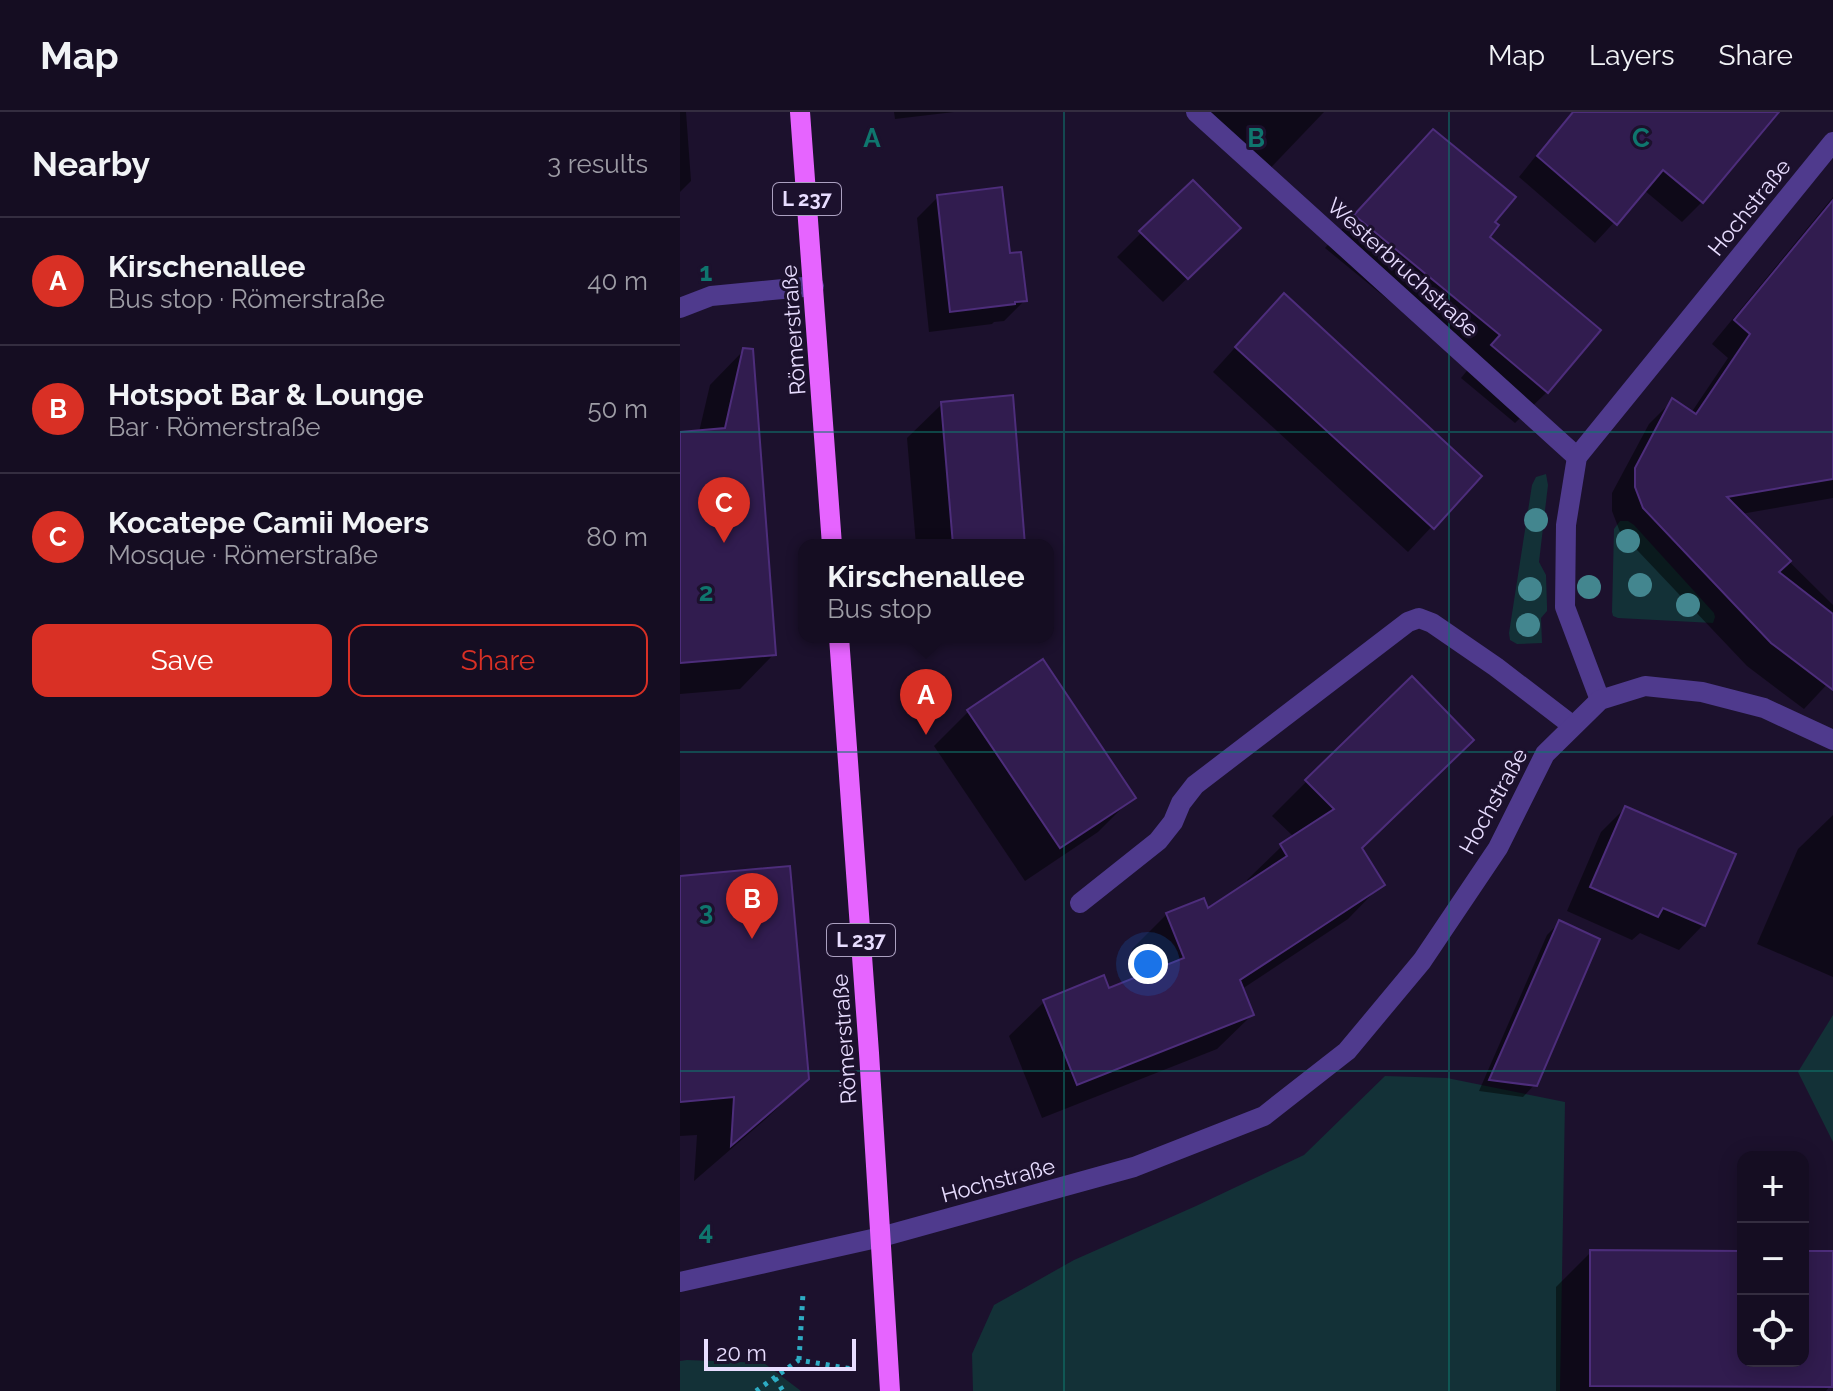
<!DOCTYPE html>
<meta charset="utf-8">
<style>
body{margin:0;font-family:Raleway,sans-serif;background:#1e162a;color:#f1f3f6}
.controls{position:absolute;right:24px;bottom:24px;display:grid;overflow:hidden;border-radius:16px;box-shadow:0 4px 20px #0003}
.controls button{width:72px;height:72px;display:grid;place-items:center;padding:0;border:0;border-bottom:2px solid #342d40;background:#150d22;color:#f1f3f6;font:40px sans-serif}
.scale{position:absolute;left:24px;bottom:20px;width:152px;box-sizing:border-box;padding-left:8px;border:4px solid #e8ddff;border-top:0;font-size:22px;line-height:28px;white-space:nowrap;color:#e8ddff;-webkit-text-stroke:6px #1c112d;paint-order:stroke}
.you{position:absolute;left:468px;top:852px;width:28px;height:28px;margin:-20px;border:6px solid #fff;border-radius:50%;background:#1a73e8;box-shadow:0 0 0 12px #1a73e833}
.badge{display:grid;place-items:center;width:52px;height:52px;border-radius:50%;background:#d93025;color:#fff;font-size:26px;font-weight:700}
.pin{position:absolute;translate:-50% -66px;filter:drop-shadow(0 2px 4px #0008)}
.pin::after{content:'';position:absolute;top:42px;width:28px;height:24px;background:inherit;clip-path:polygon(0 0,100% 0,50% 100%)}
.popup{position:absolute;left:118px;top:427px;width:256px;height:104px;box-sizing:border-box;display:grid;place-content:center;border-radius:16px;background:#150d22;filter:drop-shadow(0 2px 6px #0005);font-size:26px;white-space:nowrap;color:#9d9ca5}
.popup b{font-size:30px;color:#f1f3f6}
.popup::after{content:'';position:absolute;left:50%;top:100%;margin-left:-16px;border:16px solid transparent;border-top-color:#150d22}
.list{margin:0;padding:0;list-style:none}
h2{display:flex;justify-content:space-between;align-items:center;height:104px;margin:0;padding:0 32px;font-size:34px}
h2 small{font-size:26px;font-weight:400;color:#9d9ca5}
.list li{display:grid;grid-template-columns:52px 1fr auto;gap:24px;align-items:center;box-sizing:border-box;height:128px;padding:0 32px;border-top:2px solid #342d40}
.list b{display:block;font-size:30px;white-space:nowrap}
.list p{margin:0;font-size:26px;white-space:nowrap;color:#9d9ca5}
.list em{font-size:26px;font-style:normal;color:#9d9ca5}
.actions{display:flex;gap:16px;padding:24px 32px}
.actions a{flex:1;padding:18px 0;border:2px solid #d93025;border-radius:16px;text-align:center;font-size:28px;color:#d93025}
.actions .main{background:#d93025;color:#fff}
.icon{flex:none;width:44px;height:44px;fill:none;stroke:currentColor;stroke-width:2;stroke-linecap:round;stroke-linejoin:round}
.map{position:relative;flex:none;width:1153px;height:1279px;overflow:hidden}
header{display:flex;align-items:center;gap:48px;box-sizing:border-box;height:112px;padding:0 40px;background:#150d22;border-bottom:2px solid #342d40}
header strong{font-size:38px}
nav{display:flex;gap:44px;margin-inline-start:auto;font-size:28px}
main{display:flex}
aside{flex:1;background:#150d22}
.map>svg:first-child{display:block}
.green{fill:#133137}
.shadow{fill:#0007}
.building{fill:#311c4f;stroke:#4d2d7b;stroke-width:2}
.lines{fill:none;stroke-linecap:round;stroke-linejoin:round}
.path{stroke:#2dacc3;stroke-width:5;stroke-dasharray:4 6;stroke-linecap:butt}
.minor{stroke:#4f3a8d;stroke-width:20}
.major{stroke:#e664ff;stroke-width:20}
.tree{fill:#43868f}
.grid{fill:none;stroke:#0f766e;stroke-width:2;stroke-opacity:0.55}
.labels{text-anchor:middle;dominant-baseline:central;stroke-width:6;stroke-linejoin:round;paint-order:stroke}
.shield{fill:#1c112d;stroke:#aba0c0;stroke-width:2}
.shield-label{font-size:20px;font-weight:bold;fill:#e8ddff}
.street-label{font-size:22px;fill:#e8ddff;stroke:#1c112d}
.grid-label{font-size:26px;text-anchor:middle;font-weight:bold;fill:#0f766e;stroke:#1c112d;stroke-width:6;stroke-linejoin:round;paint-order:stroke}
</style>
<header>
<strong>Map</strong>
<nav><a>Map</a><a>Layers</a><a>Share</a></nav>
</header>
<main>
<aside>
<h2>Nearby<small>3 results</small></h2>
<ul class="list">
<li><span class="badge">A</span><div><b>Kirschenallee</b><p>Bus stop · Römerstraße</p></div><em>40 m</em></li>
<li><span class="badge">B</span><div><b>Hotspot Bar &amp; Lounge</b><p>Bar · Römerstraße</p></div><em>50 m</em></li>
<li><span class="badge">C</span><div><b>Kocatepe Camii Moers</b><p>Mosque · Römerstraße</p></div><em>80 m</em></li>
</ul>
<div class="actions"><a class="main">Save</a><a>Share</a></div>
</aside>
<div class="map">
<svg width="1153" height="1279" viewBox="0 0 1153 1279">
<rect width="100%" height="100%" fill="#1c112d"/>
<g class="green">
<polygon points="866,362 868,373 859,450 866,463 867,494 867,499 861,506 862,531 837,532 830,528 829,521 852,373 856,365"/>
<polygon points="940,409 948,409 954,413 1034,501 1035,505 1033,511 938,506 933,504 932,500 934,417"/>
<polygon points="1153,903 1153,1030 1118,960"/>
<polygon points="705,964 767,966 885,990 880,1279 293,1279 292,1242 314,1193 394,1148 516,1094 624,1043"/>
<polygon points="7,1248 84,1251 121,1279 0,1279 0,1249"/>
</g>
<g class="shadow">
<polygon points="0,0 6,0 11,69 0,80"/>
<polygon points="214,0 274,0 215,7"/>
<polygon points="510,0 644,0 581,66"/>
<polygon points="948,0 1096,0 1022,90 1002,110 964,78 915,131 839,65 867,30 887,10"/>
<polygon points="753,19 813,110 807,126 867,280 835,311 781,266 790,255 645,136 722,51"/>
<polygon points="258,85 328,143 345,188 324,209 314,210 312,212 249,220 237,106"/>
<polygon points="1153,85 1153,386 1061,402 1153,493 1153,566 1124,597 1067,554 940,420 932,399 932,381 969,312 992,289 1011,301 1048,246 1032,232"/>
<polygon points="461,121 534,140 483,190 437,145"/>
<polygon points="580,208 799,364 728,440 533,260"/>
<polygon points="64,238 94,542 60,577 0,582 0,322 19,320 30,273"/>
<polygon points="262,292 343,433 236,433 227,326"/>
<polygon points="288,600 453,685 418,720 345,769 254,634"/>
<polygon points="757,662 680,737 702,772 668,807 562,877 572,903 537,937 362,1006 329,924 364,890 428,878 463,865 452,837 487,802 527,799 569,771 567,768 602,734 614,725 592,704 627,669"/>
<polygon points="945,696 1054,743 1023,813 999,838 960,821 952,828 887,799 921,720"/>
<polygon points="1153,703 1153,865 1077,832 1118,737"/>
<polygon points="0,766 127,967 88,1005 14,1069 17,1023 0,1024"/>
<polygon points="879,811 855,972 843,985 799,979 867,823"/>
<polygon points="911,1140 1063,1141 1063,1249 1123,1249 1123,1141 1150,1274 1146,1279 876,1279 876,1175"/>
</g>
<g class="building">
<polygon points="893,0 1099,0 1023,91 983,58 937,113 857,44"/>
<polygon points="753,17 836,85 815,110 819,113 810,125 921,218 868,281 811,233 820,223 674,103"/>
<polygon points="513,68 561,116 508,167 459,119"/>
<polygon points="322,75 330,141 341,140 347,189 335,190 335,192 270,200 257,83"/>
<polygon points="1153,88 1153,367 1047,385 1111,449 1099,460 1153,502 1153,578 1091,531 963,396 955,375 955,356 992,286 1016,302 1070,222 1054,208"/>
<polygon points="604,181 802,364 754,417 555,235"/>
<polygon points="63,236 73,237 96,543 0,551 0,320 45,316"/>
<polygon points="333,283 345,433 273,433 261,290"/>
<polygon points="363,547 456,686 380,736 287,598"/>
<polygon points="732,564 794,628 682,736 705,773 560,868 574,903 397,973 363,888 424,863 429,876 504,846 486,801 524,786 528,796 607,744 600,732 654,697 625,668"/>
<polygon points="945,694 1056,742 1025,814 983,796 978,805 910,775"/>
<polygon points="110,754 129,967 51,1034 54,985 0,990 0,764"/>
<polygon points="879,808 920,827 857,974 809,968"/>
<polygon points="910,1138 1063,1139 1063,1249 1123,1249 1123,1139 1153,1139 1152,1275 910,1274"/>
</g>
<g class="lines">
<g class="path">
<polyline points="119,1248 123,1181"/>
<polyline points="95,1266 103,1279"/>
<polyline points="76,1279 119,1248 172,1257"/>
</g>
<g class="minor">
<polyline points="516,0 897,345"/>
<polyline points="0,196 31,184 134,174"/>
<polyline points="920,588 885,495 886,413 897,345 1153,30"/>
<polyline points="400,791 478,729 493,710 501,691 515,673 728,510 739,506 752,511 816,555 893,614"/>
<polyline points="0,1170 201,1125 454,1055 584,1004 667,939 742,849 818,736 865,642 920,588 965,574 1022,580 1084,596 1153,628"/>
</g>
<g class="major">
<polyline points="120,0 152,433"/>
<polyline points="159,525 189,941 210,1279"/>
</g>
</g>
<g class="tree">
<circle cx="856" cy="408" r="12"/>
<circle cx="948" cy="429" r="12"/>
<circle cx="960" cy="473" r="12"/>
<circle cx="909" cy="475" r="12"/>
<circle cx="850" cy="477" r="12"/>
<circle cx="1008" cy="493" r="12"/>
<circle cx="848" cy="513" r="12"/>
</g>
<path class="grid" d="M384,0v1279M769,0v1279M0,320h1153M0,640h1153M0,959h1153"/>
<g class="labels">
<g class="shield">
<rect x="93" y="71" width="68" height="32" rx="6"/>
<rect x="147" y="812" width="68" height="32" rx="6"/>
</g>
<g class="shield-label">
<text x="127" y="87">L 237</text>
<text x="181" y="828">L 237</text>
</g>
<g class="street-label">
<text transform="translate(1069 95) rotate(-51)">Hochstraße</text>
<text transform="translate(723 155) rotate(42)">Westerbruchstraße</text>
<text transform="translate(113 218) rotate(-94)">Römerstraße</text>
<text transform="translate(813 689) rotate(-61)">Hochstraße</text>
<text transform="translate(164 927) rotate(-94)">Römerstraße</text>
<text transform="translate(318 1068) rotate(-15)">Hochstraße</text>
</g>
</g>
<g class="grid-label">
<text x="192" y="35">A</text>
<text x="576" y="35">B</text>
<text x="961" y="35">C</text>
<text x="26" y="169">1</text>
<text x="26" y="489">2</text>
<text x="26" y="808">3</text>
<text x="26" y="1128">4</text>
</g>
</svg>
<div class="controls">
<button>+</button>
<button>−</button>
<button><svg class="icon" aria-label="locate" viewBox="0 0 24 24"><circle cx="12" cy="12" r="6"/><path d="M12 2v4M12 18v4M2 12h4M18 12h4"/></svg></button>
</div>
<div class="scale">20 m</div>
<div class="you"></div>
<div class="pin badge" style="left:246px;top:623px">A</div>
<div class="popup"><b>Kirschenallee</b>Bus stop</div>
<div class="pin badge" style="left:72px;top:827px">B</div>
<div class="pin badge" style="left:44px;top:431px">C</div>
</div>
</main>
